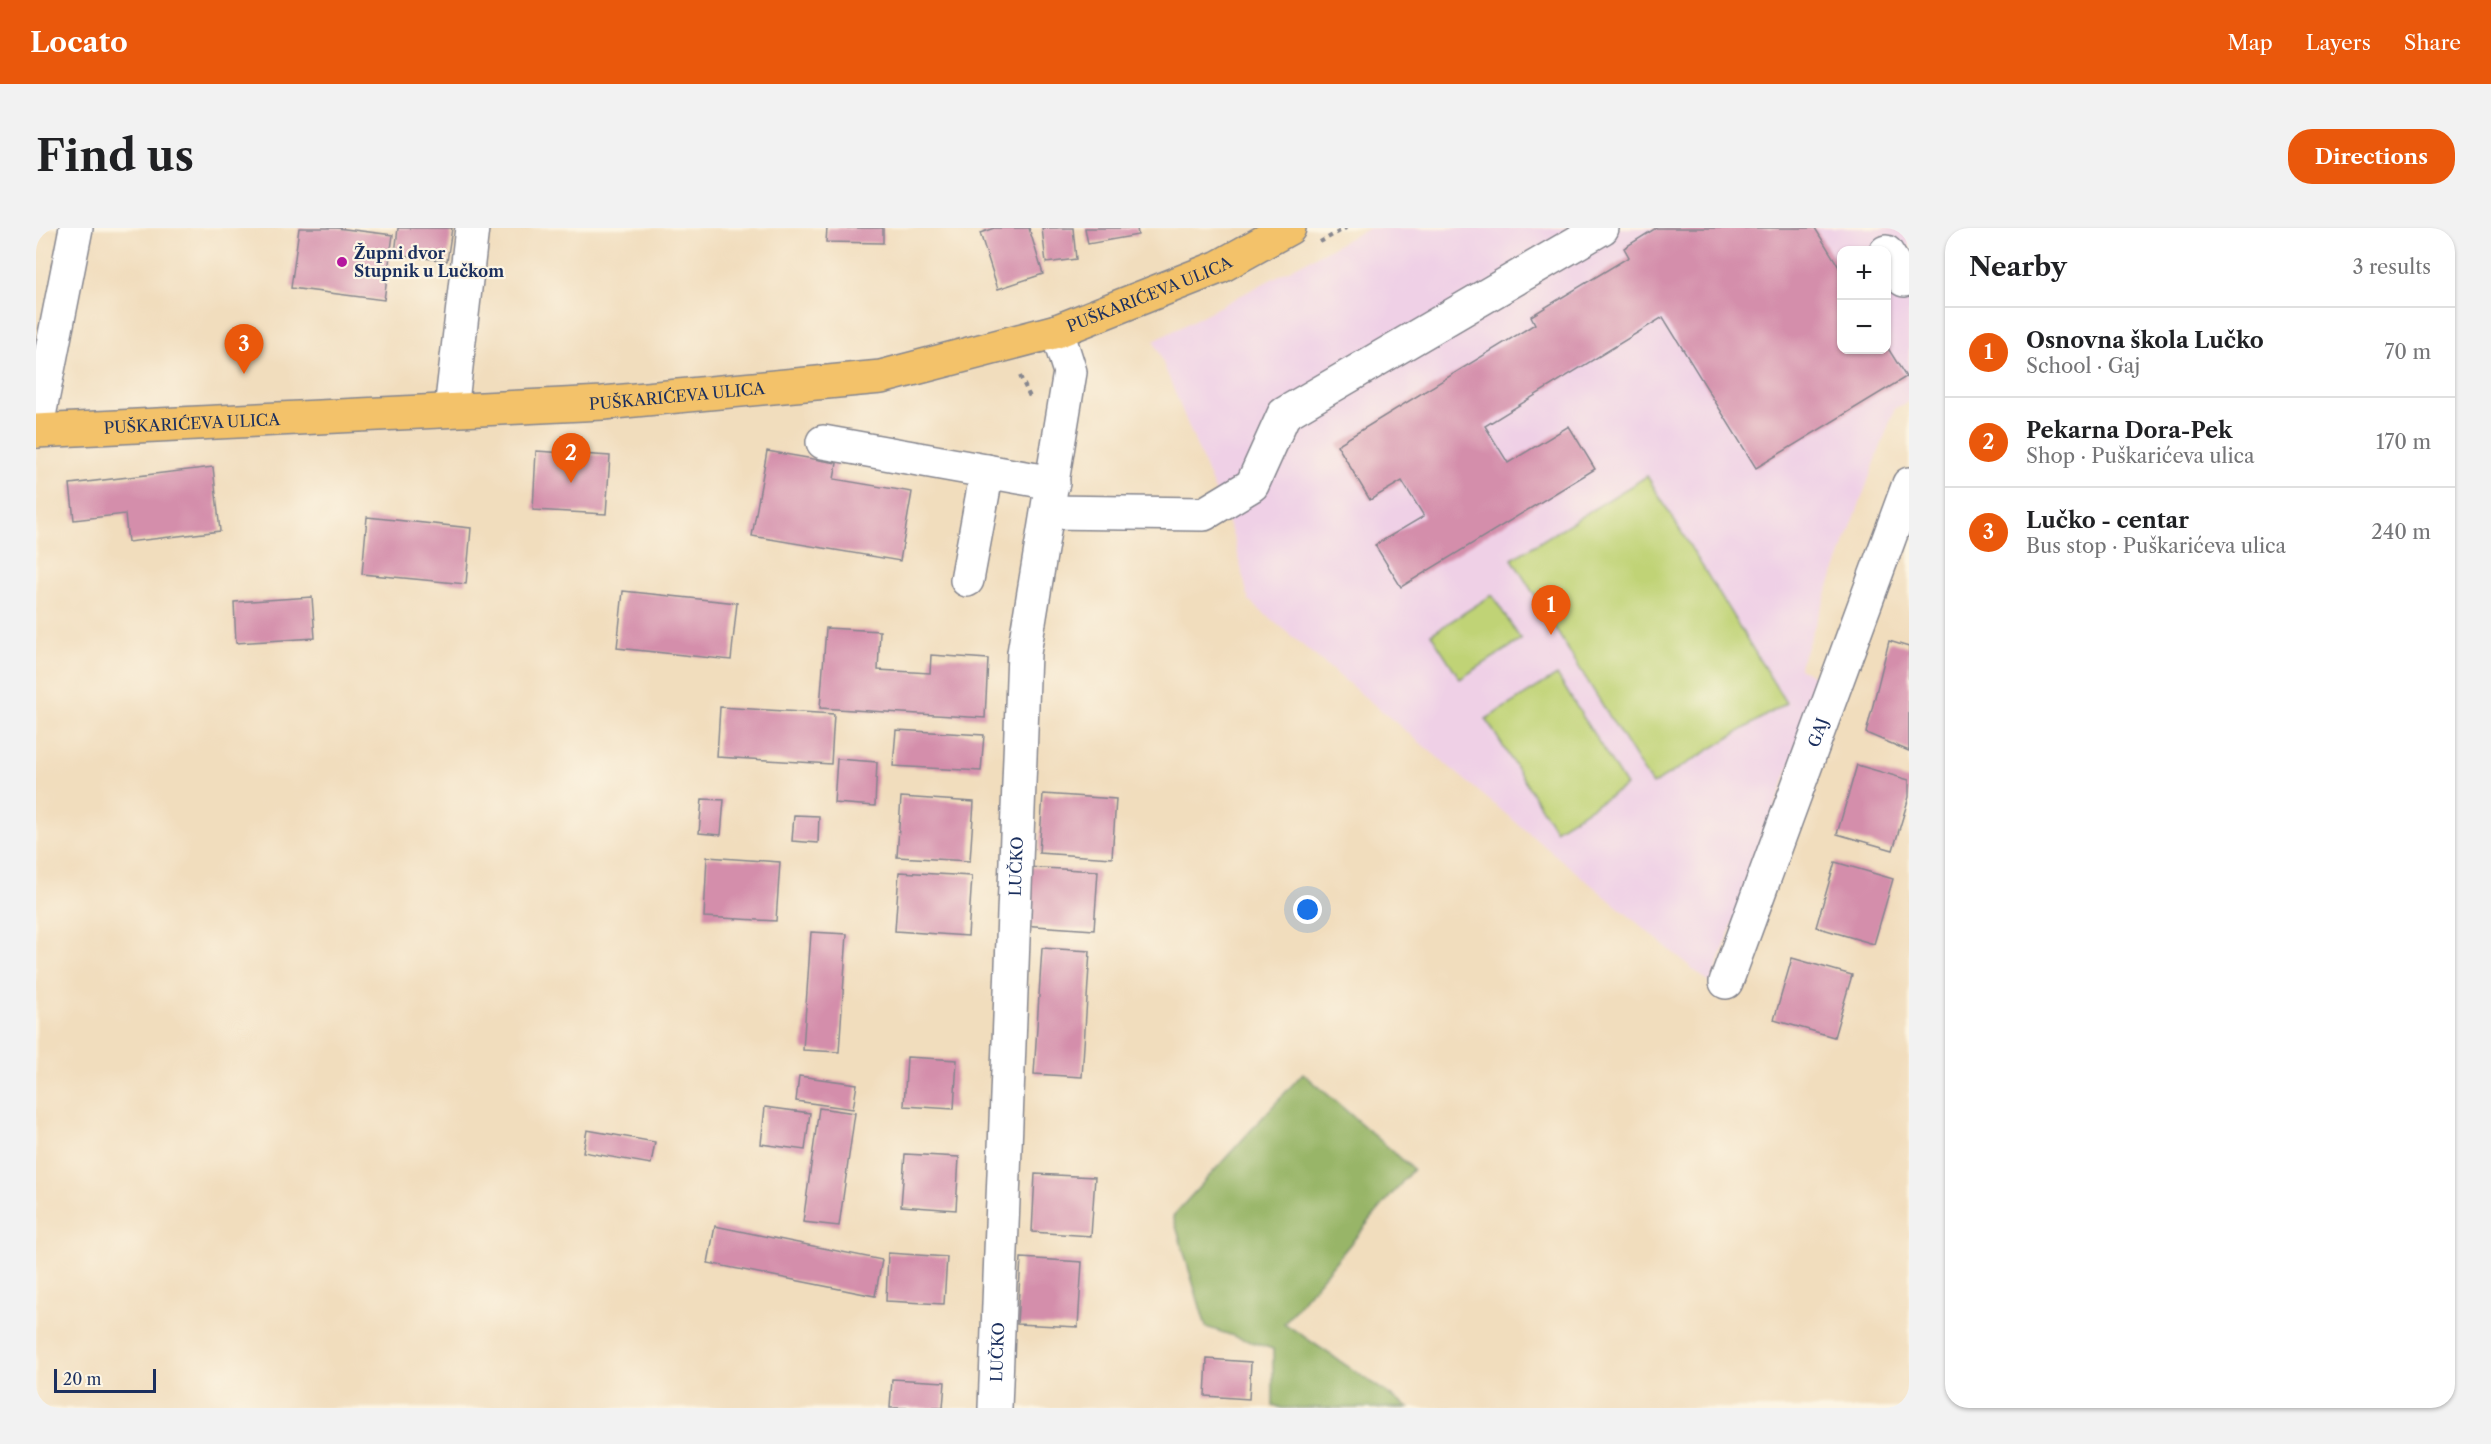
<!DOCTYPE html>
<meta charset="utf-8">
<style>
body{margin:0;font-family:"Libre Caslon Text",serif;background:#f2f2f2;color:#202124}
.controls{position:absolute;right:18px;top:18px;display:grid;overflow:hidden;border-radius:12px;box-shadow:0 2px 4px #0004}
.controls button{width:54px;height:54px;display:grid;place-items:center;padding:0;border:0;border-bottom:2px solid #e0e0e0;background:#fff;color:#202124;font:30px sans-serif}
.scale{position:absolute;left:18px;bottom:15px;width:102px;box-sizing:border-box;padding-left:6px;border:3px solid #1b2f5e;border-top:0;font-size:16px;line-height:21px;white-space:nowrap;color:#1b2f5e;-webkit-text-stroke:4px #fcf5e5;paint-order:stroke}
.you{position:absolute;left:1272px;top:682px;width:21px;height:21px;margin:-15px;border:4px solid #fff;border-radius:50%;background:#1a73e8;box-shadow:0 0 0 9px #1a73e833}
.badge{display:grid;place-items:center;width:39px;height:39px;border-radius:50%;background:#ea580c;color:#fff;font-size:20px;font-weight:700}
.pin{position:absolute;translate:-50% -50px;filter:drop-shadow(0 2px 3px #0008)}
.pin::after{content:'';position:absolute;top:32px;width:21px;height:18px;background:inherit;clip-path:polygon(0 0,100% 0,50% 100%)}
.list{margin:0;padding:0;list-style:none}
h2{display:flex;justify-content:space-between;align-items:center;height:78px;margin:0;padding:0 24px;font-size:26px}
h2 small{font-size:20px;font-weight:400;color:#757577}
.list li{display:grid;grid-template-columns:39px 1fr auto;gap:18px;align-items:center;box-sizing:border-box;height:90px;padding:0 24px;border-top:2px solid #e0e0e0}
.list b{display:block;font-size:22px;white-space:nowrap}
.list p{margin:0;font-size:20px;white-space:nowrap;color:#757577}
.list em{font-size:20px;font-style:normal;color:#757577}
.map{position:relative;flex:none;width:1873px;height:1180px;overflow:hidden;border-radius:24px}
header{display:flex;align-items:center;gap:36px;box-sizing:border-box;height:84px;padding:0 30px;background:#ea580c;color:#fff}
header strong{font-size:28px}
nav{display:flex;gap:33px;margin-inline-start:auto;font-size:21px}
.intro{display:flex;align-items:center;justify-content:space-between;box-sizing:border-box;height:144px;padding:0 36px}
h1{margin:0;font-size:42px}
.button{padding:15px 27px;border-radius:24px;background:#ea580c;color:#fff;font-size:21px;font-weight:700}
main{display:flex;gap:36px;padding:0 36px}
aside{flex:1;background:#fff;border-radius:24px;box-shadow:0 2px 4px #0004}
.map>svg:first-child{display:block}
.built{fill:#efd0e6;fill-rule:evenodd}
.green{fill:#c0d376;stroke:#6e816a;stroke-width:1.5}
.forest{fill:#98b567;stroke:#5a7262;stroke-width:1.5}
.building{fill:#d48eab}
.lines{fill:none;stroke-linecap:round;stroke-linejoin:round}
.minor-casing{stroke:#86868e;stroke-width:36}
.major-casing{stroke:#86868e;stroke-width:36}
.path{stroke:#86868e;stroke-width:4;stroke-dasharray:4.5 4.5;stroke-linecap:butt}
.minor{stroke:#fff;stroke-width:33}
.major{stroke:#f3c26a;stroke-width:33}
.poi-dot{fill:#b5179e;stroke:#fcf5e5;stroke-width:2}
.labels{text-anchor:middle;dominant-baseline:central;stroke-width:4.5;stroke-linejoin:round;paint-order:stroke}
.poi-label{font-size:16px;font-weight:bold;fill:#1b2f5e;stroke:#fcf5e5;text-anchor:start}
.street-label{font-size:16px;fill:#1b2f5e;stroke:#fcf5e5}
</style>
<header>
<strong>Locato</strong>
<nav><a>Map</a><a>Layers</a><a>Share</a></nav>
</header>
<div class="intro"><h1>Find us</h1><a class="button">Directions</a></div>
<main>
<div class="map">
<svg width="1873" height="1180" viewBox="0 0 1873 1180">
<rect width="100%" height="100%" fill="#fcf5e5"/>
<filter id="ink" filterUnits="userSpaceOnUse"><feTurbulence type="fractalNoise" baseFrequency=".0167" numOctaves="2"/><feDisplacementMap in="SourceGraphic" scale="12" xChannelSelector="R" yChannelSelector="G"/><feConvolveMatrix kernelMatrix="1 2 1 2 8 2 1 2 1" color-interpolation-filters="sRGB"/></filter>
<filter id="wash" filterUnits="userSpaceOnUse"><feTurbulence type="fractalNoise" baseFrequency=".008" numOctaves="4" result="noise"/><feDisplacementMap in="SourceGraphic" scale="24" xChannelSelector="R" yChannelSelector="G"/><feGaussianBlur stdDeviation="1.35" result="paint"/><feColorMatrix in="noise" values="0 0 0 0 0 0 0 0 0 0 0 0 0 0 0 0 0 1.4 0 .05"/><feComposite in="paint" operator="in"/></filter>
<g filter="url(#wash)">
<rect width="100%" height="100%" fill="#f1ddbd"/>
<path class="built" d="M1333,0h540v174l-14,6 -96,260 22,12 -110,304 -462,-383 -15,-63 -80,-197zM1806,22h44v100h-44z"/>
<g class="green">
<polygon points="1611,248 1750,475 1616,557 1476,331"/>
<polygon points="1456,367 1485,412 1424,451 1395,406"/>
<polygon points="1521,447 1590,558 1519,602 1450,491"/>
</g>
<polygon class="forest" points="1267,845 1377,941 1248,1095 1373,1180 1246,1180 1237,1177 1237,1121 1170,1099 1137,988"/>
<g id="blocks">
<g class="building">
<polygon points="263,0 301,0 357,7 348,72 255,60"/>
<polygon points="362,0 416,0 411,33 359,26"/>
<polygon points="791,0 847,0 847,15 790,14"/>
<polygon points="958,0 993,0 1007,46 962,61 944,5"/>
<polygon points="1006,0 1037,0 1040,31 1010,35"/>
<polygon points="1049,0 1101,0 1102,7 1052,16"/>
<polygon points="1620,0 1779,0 1806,44 1806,122 1850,122 1850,117 1870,149 1720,240 1627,89 1449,198 1472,235 1533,198 1559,241 1365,359 1339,317 1388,288 1366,253 1334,272 1301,217 1499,96 1495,88 1593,29 1588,20"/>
<polygon points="500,223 574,228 570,286 497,282"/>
<polygon points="731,223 801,235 798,251 876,264 864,333 716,308"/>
<polygon points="177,239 184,303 92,314 89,286 38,292 34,256"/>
<polygon points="331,289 435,300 430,356 326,346"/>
<polygon points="587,363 701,375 695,432 581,420"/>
<polygon points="276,369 279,410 200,415 198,374"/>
<polygon points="790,400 844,403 842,442 894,445 895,427 952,431 949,490 784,480"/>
<polygon points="1853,413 1873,419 1873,523 1830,505"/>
<polygon points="684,479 798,486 795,536 681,529"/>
<polygon points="860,502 948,507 945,543 857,538"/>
<polygon points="801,531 841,534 839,578 798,575"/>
<polygon points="1821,537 1873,552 1873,569 1857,622 1801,606"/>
<polygon points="1007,566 1080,571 1076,630 1003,625"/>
<polygon points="865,569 938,574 934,633 861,629"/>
<polygon points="666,571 688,572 685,607 663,605"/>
<polygon points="758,587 783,588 782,615 756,613"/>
<polygon points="671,629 744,634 740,693 668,689"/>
<polygon points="1799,634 1857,651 1838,716 1780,699"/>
<polygon points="989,639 1062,643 1058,702 985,697"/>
<polygon points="863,644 936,648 932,708 859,703"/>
<polygon points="775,704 811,706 803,824 767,822"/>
<polygon points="1006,720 1054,723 1046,849 998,846"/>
<polygon points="1756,730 1816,747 1798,809 1738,792"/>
<polygon points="871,829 921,832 918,881 868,878"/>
<polygon points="763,848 821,856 817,881 760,873"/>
<polygon points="729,879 774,885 769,922 725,916"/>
<polygon points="783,880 819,885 803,998 767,994"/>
<polygon points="551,902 619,914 615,936 547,924"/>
<polygon points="869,926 923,929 920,982 865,978"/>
<polygon points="999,946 1059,949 1055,1008 996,1004"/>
<polygon points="679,998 846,1032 839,1068 672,1035"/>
<polygon points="852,1025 911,1029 908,1076 850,1073"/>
<polygon points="985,1030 1046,1034 1042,1099 981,1096"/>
<polygon points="1171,1131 1215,1134 1213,1171 1169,1168"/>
<polygon points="856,1151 909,1154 907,1180 854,1180"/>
</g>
</g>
</g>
<g filter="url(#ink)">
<use href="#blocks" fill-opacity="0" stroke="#86868e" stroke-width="1.5"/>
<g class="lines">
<defs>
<g id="minor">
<polyline points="1850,24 1868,52"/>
<polyline points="415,182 436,0"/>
<polyline points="0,203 40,0"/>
<polyline points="787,214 1017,255"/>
<polyline points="1012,284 1168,286 1216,257 1248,186 1566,0"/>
<polyline points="931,352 951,243"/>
<path id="s1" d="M1690,754l183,-498"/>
<path id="s2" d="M959,1180l29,-755 46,-281 -13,-41"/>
</g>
<g id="major">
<path id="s3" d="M0,203l567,-28 278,-26 176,-46 162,-64 70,-39"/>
</g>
</defs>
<use href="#minor" class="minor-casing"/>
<use href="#major" class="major-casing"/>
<g class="path">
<polyline points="1284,14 1310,0"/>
<polyline points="984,148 995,171"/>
</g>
<use href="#minor" class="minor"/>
<use href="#major" class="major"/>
</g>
</g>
<circle class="poi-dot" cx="306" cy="34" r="6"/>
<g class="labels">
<g class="poi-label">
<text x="318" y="25">Župni dvor<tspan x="318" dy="18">Stupnik u Lučkom</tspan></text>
</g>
<g class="street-label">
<text stroke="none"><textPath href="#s3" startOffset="1128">PUŠKARIĆEVA ULICA</textPath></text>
<text stroke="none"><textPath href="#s3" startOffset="642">PUŠKARIĆEVA ULICA</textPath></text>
<text stroke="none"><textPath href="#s3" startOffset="156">PUŠKARIĆEVA ULICA</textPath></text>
<text stroke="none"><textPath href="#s1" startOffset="266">GAJ</textPath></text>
<text stroke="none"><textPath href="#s2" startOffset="542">LUČKO</textPath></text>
<text stroke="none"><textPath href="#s2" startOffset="56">LUČKO</textPath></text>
</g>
</g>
</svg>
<div class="controls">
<button>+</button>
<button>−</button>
</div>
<div class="scale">20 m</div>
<div class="you"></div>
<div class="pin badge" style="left:1515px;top:407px">1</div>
<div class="pin badge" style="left:535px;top:255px">2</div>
<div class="pin badge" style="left:208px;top:146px">3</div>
</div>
<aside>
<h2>Nearby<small>3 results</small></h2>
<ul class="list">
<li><span class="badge">1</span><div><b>Osnovna škola Lučko</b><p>School · Gaj</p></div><em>70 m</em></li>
<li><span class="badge">2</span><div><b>Pekarna Dora-Pek</b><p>Shop · Puškarićeva ulica</p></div><em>170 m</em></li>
<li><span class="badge">3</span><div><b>Lučko - centar</b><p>Bus stop · Puškarićeva ulica</p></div><em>240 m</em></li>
</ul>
</aside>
</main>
